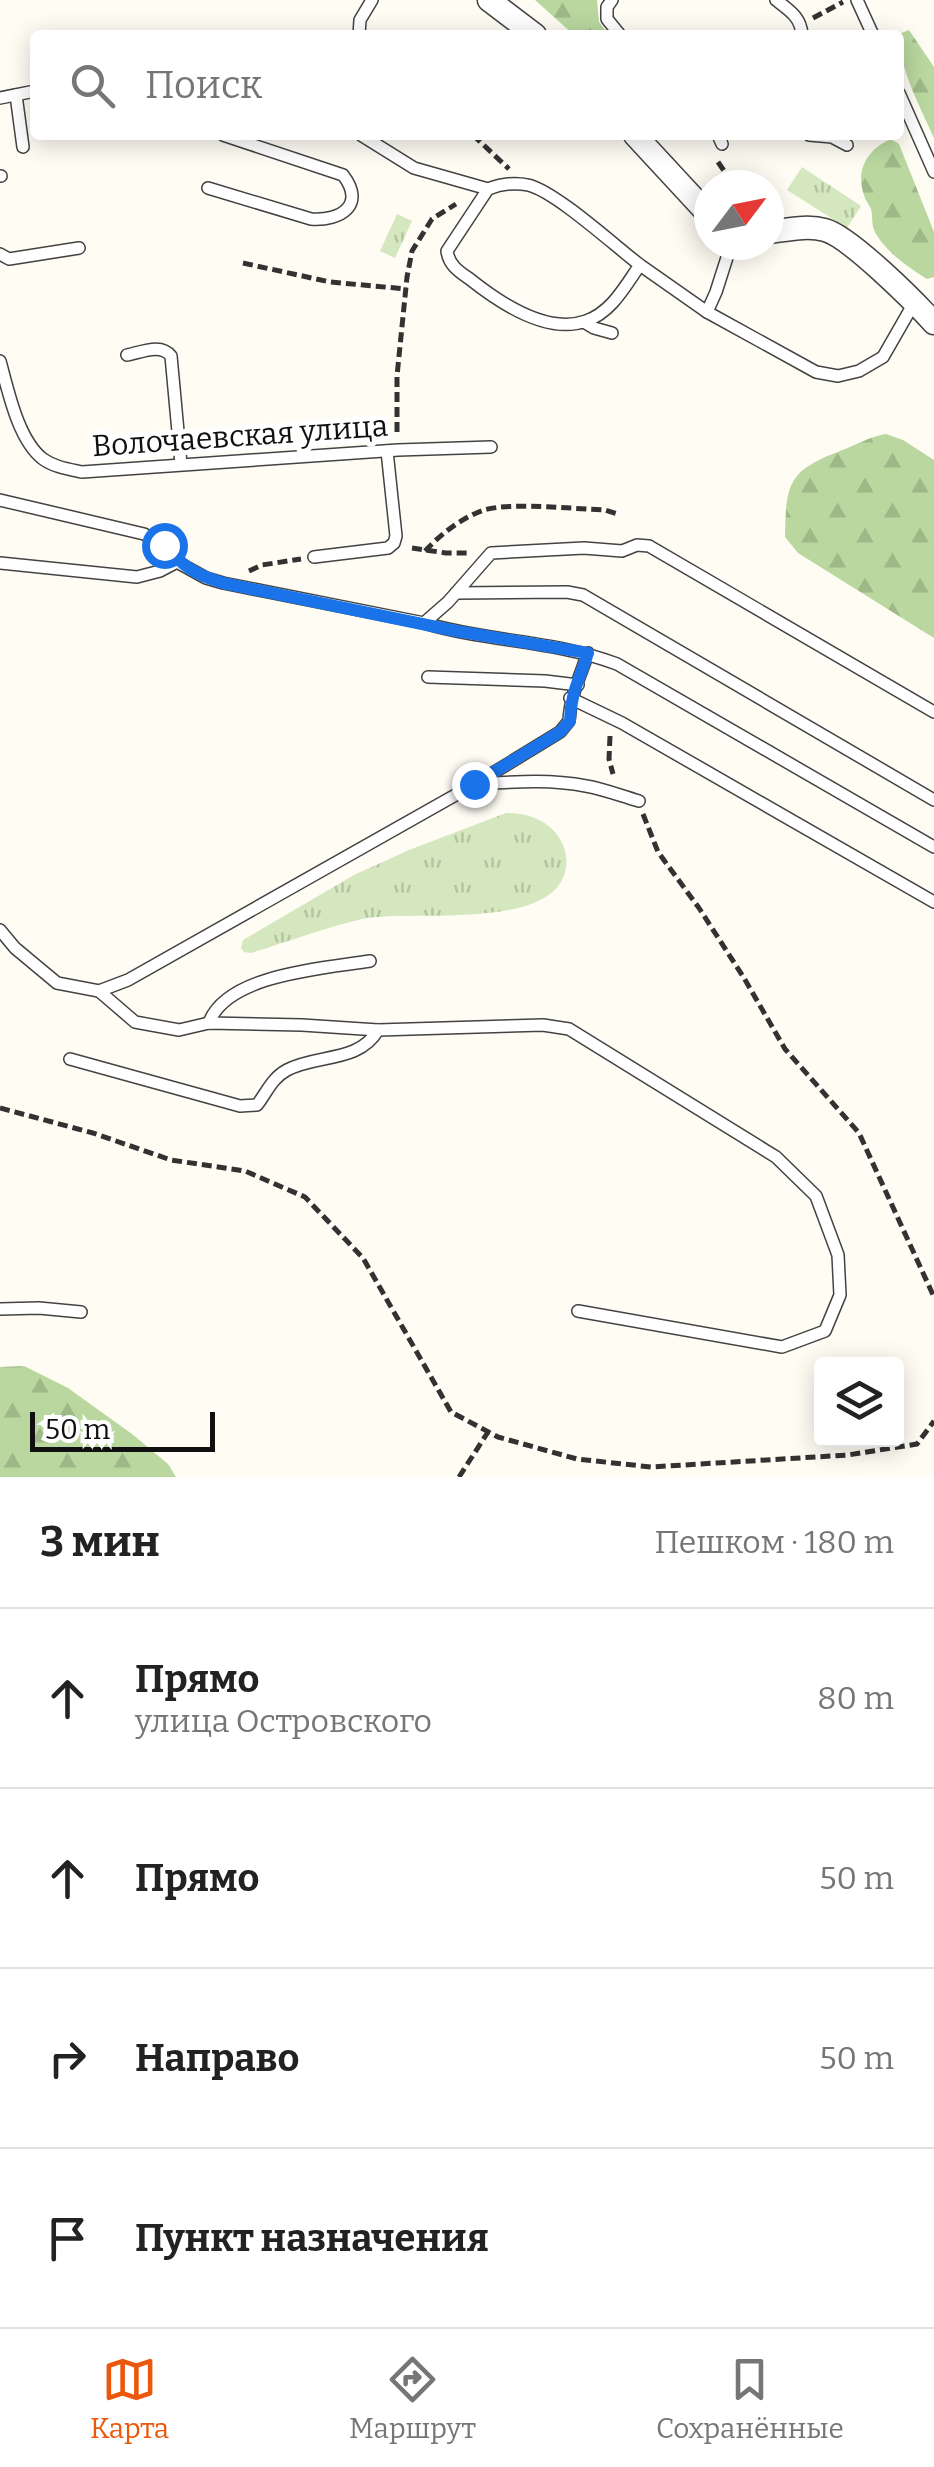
<!DOCTYPE html>
<html lang="ru">
<meta charset="utf-8">
<style>
body{margin:0;font-family:Bitter,serif;background:#f6f6f6;color:#222}
.controls{position:absolute;right:30px;bottom:30px;display:grid;overflow:hidden;border-radius:10px;box-shadow:0 5px 25px #0003}
.controls button{width:90px;height:90px;display:grid;place-items:center;padding:0;border:0;border-bottom:2px solid #e0e0e0;background:#fff;color:#222;font:50px sans-serif}
.compass{position:absolute;left:694px;top:170px;width:90px;height:90px;border-radius:50%;background:#fff;box-shadow:0 5px 25px #0003;rotate:58deg}
.scale{position:absolute;left:30px;bottom:25px;width:185px;box-sizing:border-box;padding-left:10px;border:5px solid #101010;border-top:0;font-size:28px;line-height:35px;white-space:nowrap;color:#101010;-webkit-text-stroke:8px #fff;paint-order:stroke}
.stop{position:absolute;width:30px;height:30px;margin:-22px;border:8px solid #1a73e8;border-radius:50%;background:#fff}
.stop.end{background:#1a73e8;border-color:#fff;box-shadow:0 2px 10px #0008}
.list{margin:0;padding:0;list-style:none}
h2{display:flex;justify-content:space-between;align-items:center;height:130px;margin:0;padding:0 40px;font-size:42px}
h2 small{font-size:32px;font-weight:400;color:#767676}
.list li{display:grid;grid-template-columns:65px 1fr auto;gap:30px;align-items:center;box-sizing:border-box;height:180px;padding:0 40px;border-top:2px solid #e0e0e0}
.list b{display:block;font-size:38px;white-space:nowrap}
.list p{margin:0;font-size:32px;white-space:nowrap;color:#767676}
.list em{font-size:32px;font-style:normal;color:#767676}
.icon{flex:none;width:55px;height:55px;fill:none;stroke:currentColor;stroke-width:2;stroke-linecap:round;stroke-linejoin:round}
.map{position:relative;flex:none;width:934px;height:1477px;overflow:hidden}
.search{position:absolute;background:#fff;box-shadow:0 5px 25px #0003;left:30px;right:30px;top:30px;height:110px;display:flex;align-items:center;gap:25px;box-sizing:border-box;padding:0 35px;border-radius:10px;color:#767676;font-size:38px}
.sheet{height:850px;background:#fff}
nav{display:flex;justify-content:space-around;align-items:center;box-sizing:border-box;height:140px;border-top:2px solid #e0e0e0;background:#fff;font-size:28px;color:#767676}
nav a{display:grid;justify-items:center;gap:5px}
nav .on{color:#ea580c}
.map>svg:first-child{display:block}
.grass{fill:url(#grass-tufts)}
.forest{fill:url(#forest-firs)}
.lines{fill:none;stroke-linecap:round;stroke-linejoin:round}
.lane-casing{stroke:#434343;stroke-width:14}
.street-casing{stroke:#434343;stroke-width:25}
.path{stroke:#323232;stroke-width:5;stroke-dasharray:10 5;stroke-linecap:butt}
.lane{stroke:#fff;stroke-width:11}
.street{stroke:#fff;stroke-width:22}
.route{stroke:#1a73e8;stroke-width:12}
.labels{text-anchor:middle;dominant-baseline:central;stroke-width:10;stroke-linejoin:round;paint-order:stroke}
.street-label{font-size:30px;fill:#101010;stroke:#fff}
</style>
<div class="map">
<svg width="934" height="1477" viewBox="0 0 934 1477">
<defs>
<pattern id="grass-tufts" width="24" height="20" patternUnits="userSpaceOnUse" patternTransform="scale(2.5)"><rect width="24" height="20" fill="#d4e7be"/><path d="M3 7l-1-3M5 7V3M7 7l1-3M15 17l-1-3M17 17v-4M19 17l1-3" fill="none" stroke="#b5c5a2"/></pattern>
<pattern id="forest-firs" width="22" height="20" patternUnits="userSpaceOnUse" patternTransform="scale(2.5)"><rect width="22" height="20" fill="#b9d79f"/><path d="M5 1l3.5 6h-7zM16 11l3.5 6h-7z" fill="#9eb888"/></pattern>
</defs>
<rect width="100%" height="100%" fill="#fefcf3"/>
<g class="grass">
<polygon points="802,167 861,206 847,228 787,190"/>
<polygon points="397,214 412,221 395,258 380,251"/>
<path d="M506,813c19,0 36,5 49,19 8,10 13,22 11,35 -8,66 -159,42 -204,52 -38,9 -75,23 -111,34l-7,-1 -3,-4 2,-8 111,-65 55,-25z"/>
</g>
<g class="forest">
<polygon points="535,0 597,0 599,22 609,35 574,35"/>
<path d="M909,30l25,37v71c-15,-34 -34,-67 -35,-104z"/>
<path d="M891,139l8,5 35,88v45l-7,2c-18,-11 -42,-28 -52,-47 -4,-8 -2,-15 -4,-23 -2,-5 -6,-9 -7,-14 -9,-26 4,-46 27,-56z"/>
<path d="M886,434l17,6 31,20v178l-136,-85 -13,-16c1,-54 3,-66 55,-86 16,-6 29,-14 46,-17z"/>
<polygon points="24,1366 68,1388 132,1434 168,1464 176,1477 0,1477 0,1367"/>
</g>
<g class="lines">
<defs>
<g id="lane">
<polyline points="612,0 607,7 607,19 620,35"/>
<path d="M776,0c13,10 25,17 26,35"/>
<polyline points="857,0 873,35"/>
<polyline points="359,35 360,20 372,0"/>
<polyline points="899,93 934,172"/>
<polyline points="16,95 23,147"/>
<polyline points="0,98 35,91"/>
<polyline points="361,135 414,168 488,189"/>
<polyline points="718,135 722,144"/>
<polyline points="809,135 832,137 847,145"/>
<polyline points="0,176 1,176"/>
<path d="M208,188l103,31c30,2 55,-14 32,-44l-120,-40"/>
<polyline points="0,254 9,259 79,248"/>
<path d="M640,265c-25,-19 -85,-74 -112,-80 -14,-3 -27,-1 -40,4l-41,62c2,15 13,21 24,29 29,23 76,55 115,41 26,-9 39,-35 54,-56l67,47 109,60 22,4 21,-5 24,-14 31,-54"/>
<polyline points="707,312 716,292 731,245"/>
<polyline points="584,322 594,328 612,333"/>
<path d="M127,355c15,-3 34,-12 44,1l10,108"/>
<path d="M0,361c8,29 18,79 43,98 11,8 25,10 39,13l316,-22 93,-3"/>
<path d="M0,500l144,34 21,11 12,17 29,16 17,5 201,40c64,19 130,17 193,41l317,183"/>
<polyline points="314,557 388,548 394,543 396,536 387,451"/>
<polyline points="0,563 137,577 160,571 177,562"/>
<polyline points="456,593 567,592 583,595 934,800"/>
<polyline points="424,623 448,602 491,553 584,548 622,551 637,545 649,546 934,712"/>
<polyline points="428,677 545,681 578,685"/>
<polyline points="570,698 622,723 934,902"/>
<path d="M476,784c37,-2 73,-5 110,2 18,3 35,10 53,15"/>
<polyline points="0,930 15,948 57,983 99,991"/>
<path d="M209,1023c17,-49 118,-55 161,-62"/>
<path d="M70,1059l170,47 17,-1c10,-13 15,-27 30,-35 29,-16 72,-7 91,-40"/>
<polyline points="0,1309 39,1308 81,1312"/>
<path d="M578,1311l204,36 43,-16 15,-36 -2,-40 -22,-59 -40,-39 -207,-128 -26,-4 -165,5 -76,-5 -93,-2 -30,7 -44,-8 -36,-31 29,-11 347,-196 85,-52 9,-11c1,-25 11,-44 19,-68"/>
</g>
<g id="street">
<polyline points="489,0 535,35"/>
<polyline points="635,135 709,215"/>
<path d="M769,232c18,-2 38,-7 56,-2 25,7 89,71 109,93"/>
</g>
</defs>
<use href="#lane" class="lane-casing"/>
<use href="#street" class="street-casing"/>
<g class="path">
<polyline points="813,18 843,2"/>
<polyline points="473,135 509,169"/>
<polyline points="718,162 731,181 731,185"/>
<polyline points="243,263 330,282 406,289"/>
<polyline points="397,432 397,376 407,277 412,251 432,219 456,204"/>
<polyline points="412,548 446,553 470,553"/>
<path d="M425,551c16,-17 36,-33 59,-41 28,-8 90,-1 121,0l13,4"/>
<polyline points="249,571 262,565 301,559"/>
<polyline points="610,736 609,759 613,774"/>
<polyline points="643,814 658,852 699,908 744,978 785,1049 859,1133 934,1297"/>
<polyline points="0,1108 93,1133 171,1160 245,1171 305,1197 363,1258 451,1412 498,1437 577,1459 651,1467 848,1455 917,1444 934,1421"/>
<polyline points="459,1477 488,1432"/>
</g>
<use href="#lane" class="lane"/>
<use href="#street" class="street"/>
</g>
<g class="lines">
<path class="route" d="M164,545c20,22 30,29 59,38l233,48 132,22c-8,25 -18,42 -18,68l-10,11 -86,52"/>
</g>
<g class="labels">
<g class="street-label">
<text transform="translate(240 436) rotate(-4)">Волочаевская улица</text>
</g>
</g>
</svg>
<div class="controls">
<button><svg class="icon" aria-label="layers" viewBox="0 0 24 24"><path d="M12 4l9 5-9 5-9-5zM3 14l9 5 9-5"/></svg></button>
</div>
<svg class="compass" viewBox="-18 -18 36 36"><path d="M0-13l5 13h-10z" fill="#e53935"/><path d="M0 13l5-13h-10z" fill="#767676"/></svg>
<div class="scale">50 m</div>
<div class="stop" style="left:164px;top:545px"></div>
<div class="stop end" style="left:474px;top:784px"></div>
<div class="search"><svg class="icon" aria-label="search" viewBox="0 0 24 24"><circle cx="10" cy="10" r="6"/><path d="M15 15l6 6"/></svg>Поиск</div>
</div>
<section class="sheet">
<h2>3 мин<small>Пешком · 180 m</small></h2>
<ul class="list">
<li><svg class="icon" aria-label="ahead" viewBox="0 0 24 24"><path d="M12 20V5M6 11l6-6 6 6"/></svg><div><b>Прямо</b><p>улица Островского</p></div><em>80 m</em></li>
<li><svg class="icon" aria-label="ahead" viewBox="0 0 24 24"><path d="M12 20V5M6 11l6-6 6 6"/></svg><div><b>Прямо</b></div><em>50 m</em></li>
<li><svg class="icon" aria-label="right" viewBox="0 0 24 24"><path d="M7 20v-9h11M14 6l5 5-5 5"/></svg><div><b>Направо</b></div><em>50 m</em></li>
<li><svg class="icon" aria-label="arrive" viewBox="0 0 24 24"><path d="M6 21V4h12l-3 4 3 4H6"/></svg><div><b>Пункт назначения</b></div></li>
</ul>
</section>
<nav>
<a class="on"><svg class="icon" aria-label="map" viewBox="0 0 24 24"><path d="M3 6l6-2 6 2 6-2v14l-6 2-6-2-6 2zM9 4v14M15 6v14"/></svg>Карта</a>
<a><svg class="icon" aria-label="directions" viewBox="0 0 24 24"><path d="M12 3l9 9-9 9-9-9zM9 14v-3h6M13 9l2 2-2 2"/></svg>Маршрут</a>
<a><svg class="icon" aria-label="saved" viewBox="0 0 24 24"><path d="M7 4h10v16l-5-4-5 4z"/></svg>Сохранённые</a>
</nav>
